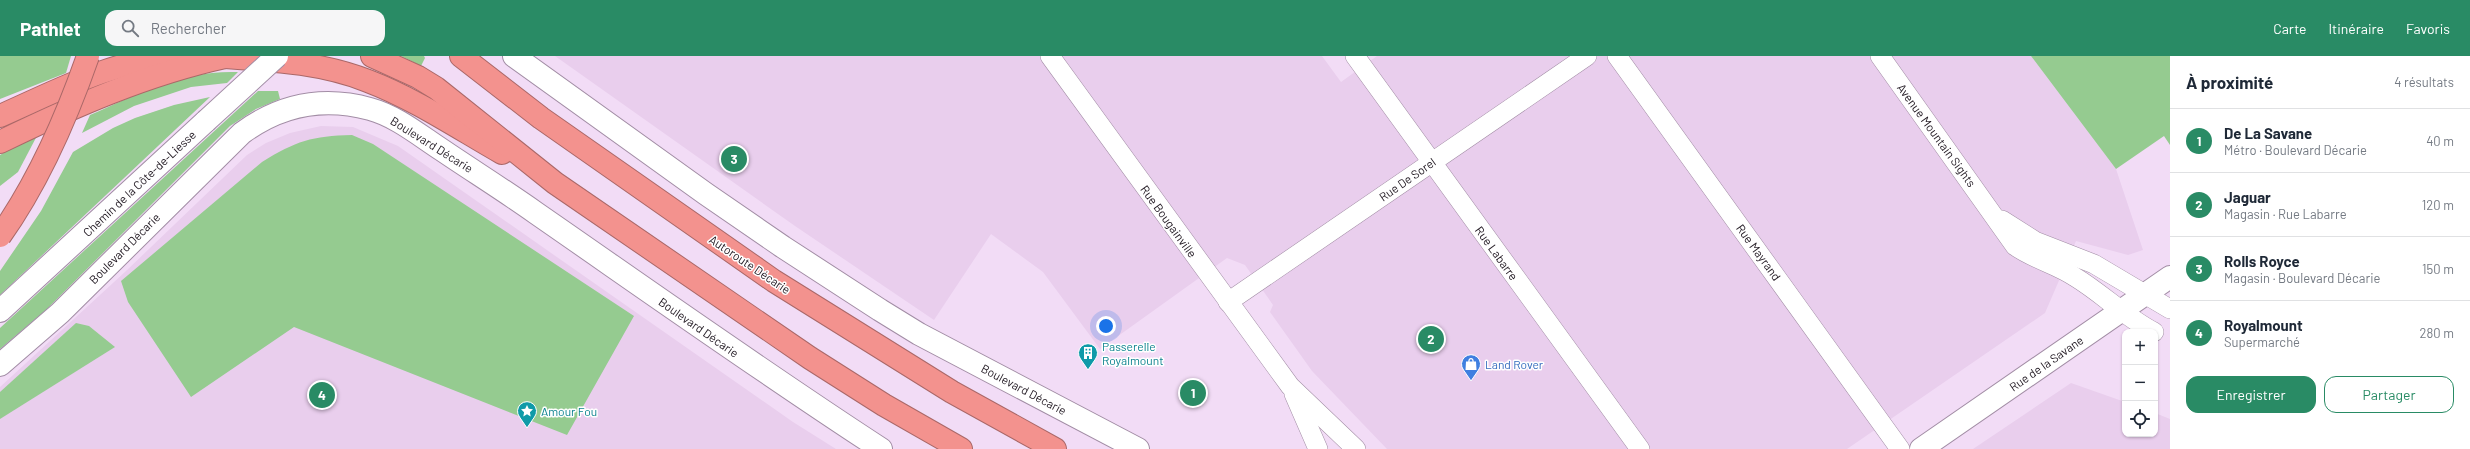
<!DOCTYPE html>
<html lang="fr">
<meta charset="utf-8">
<style>
body{margin:0;font-family:Barlow,sans-serif;background:#f6f6f7;color:#1f2937}
.controls{position:absolute;right:12px;bottom:12px;display:grid;overflow:hidden;border-radius:8px;box-shadow:0 1px 3px #0004}
.controls button{width:36px;height:36px;display:grid;place-items:center;padding:0;border:0;border-bottom:1px solid #e0e1e3;background:#fff;color:#1f2937;font:20px sans-serif}
.you{position:absolute;left:1106px;top:270px;width:14px;height:14px;margin:-10px;border:3px solid #fff;border-radius:50%;background:#1a73e8;box-shadow:0 0 0 6px #1a73e833}
.badge{display:grid;place-items:center;width:26px;height:26px;border-radius:50%;background:#298b65;color:#fff;font-size:13px;font-weight:700}
.pin{position:absolute;translate:-50% -50%;border:2px solid #fff;box-shadow:0 1px 4px #0006}
.list{margin:0;padding:0;list-style:none}
h2{display:flex;justify-content:space-between;align-items:center;height:52px;margin:0;padding:0 16px;font-size:17px}
h2 small{font-size:13px;font-weight:400;color:#747a83}
.list li{display:grid;grid-template-columns:26px 1fr auto;gap:12px;align-items:center;box-sizing:border-box;height:64px;padding:0 16px;border-top:1px solid #e0e1e3}
.list b{display:block;font-size:15px;white-space:nowrap}
.list p{margin:0;font-size:13px;white-space:nowrap;color:#747a83}
.list em{font-size:13px;font-style:normal;color:#747a83}
.actions{display:flex;gap:8px;padding:12px 16px}
.actions a{flex:1;padding:9px 0;border:1px solid #298b65;border-radius:12px;text-align:center;font-size:14px;color:#298b65}
.actions .main{background:#298b65;color:#fff}
.icon{flex:none;width:22px;height:22px;fill:none;stroke:currentColor;stroke-width:2;stroke-linecap:round;stroke-linejoin:round}
.map{position:relative;flex:none;width:2170px;height:393px;overflow:hidden}
header{display:flex;align-items:center;gap:24px;box-sizing:border-box;height:56px;padding:0 20px;background:#298b65;color:#fff}
header strong{font-size:19px}
nav{display:flex;gap:22px;margin-inline-start:auto;font-size:14px}
.search{width:280px;height:36px;background:#f6f6f7;display:flex;align-items:center;gap:10px;box-sizing:border-box;padding:0 14px;border-radius:12px;color:#747a83;font-size:15px}
main{display:flex}
aside{flex:1;background:#fff}
.map>svg:first-child{display:block}
.built{fill:#e9ceed}
.green{fill:#95cb90}
.lines{fill:none;stroke-linecap:round;stroke-linejoin:round}
.minor-casing{stroke:#a28da5;stroke-width:20}
.tertiary-casing{stroke:#a28da5;stroke-width:24}
.secondary-casing{stroke:#a28da5;stroke-width:24}
.motorway-casing{stroke:#aa6868;stroke-width:24}
.minor{stroke:#fff;stroke-width:19}
.tertiary{stroke:#fff;stroke-width:22}
.secondary{stroke:#fff;stroke-width:22}
.motorway{stroke:#f3928e;stroke-width:22}
.secondary-bridge-casing{stroke:#a28da5;stroke-width:24;stroke-linecap:butt}
.motorway-bridge-casing{stroke:#aa6868;stroke-width:24;stroke-linecap:butt}
.secondary-bridge{stroke:#fff;stroke-width:22}
.motorway-bridge{stroke:#f3928e;stroke-width:22}
.labels{text-anchor:middle;dominant-baseline:central;stroke-width:3;stroke-linejoin:round;paint-order:stroke}
.street-label{font-size:12px;fill:#211922;stroke:#fff}
.culture-label{font-size:12px;fill:#0d838f;stroke:#fff;text-anchor:start}
.shop-label{font-size:12px;fill:#366cbe;stroke:#fff;text-anchor:start}
</style>
<header>
<strong>Pathlet</strong>
<div class="search"><svg class="icon" aria-label="search" viewBox="0 0 24 24"><circle cx="10" cy="10" r="6"/><path d="M15 15l6 6"/></svg>Rechercher</div>
<nav><a>Carte</a><a>Itinéraire</a><a>Favoris</a></nav>
</header>
<main>
<div class="map">
<svg width="2170" height="393" viewBox="0 0 2170 393">
<rect width="100%" height="100%" fill="#f2dcf6"/>
<g class="built">
<polygon points="555,0 1322,0 1341,26 1377,0 2031,0 2116,113 2143,194 2128,199 2076,185 2045,257 1847,393 1387,393 1312,315 1270,256 1273,249 1245,209 1227,202 1100,293 1043,216 991,178 934,264 795,170"/>
<polygon points="321,70 353,71 398,90 793,366 836,393 0,393 0,331 126,215 247,99 266,87 290,77"/>
<polygon points="2071,327 2125,346 2125,378 2155,378 2155,357 2170,363 2170,393 1973,393"/>
</g>
<g class="green">
<polygon points="0,0 71,0 66,17 0,43"/>
<polygon points="401,0 424,0 425,2 421,10"/>
<polygon points="2031,0 2170,0 2170,89 2164,80 2116,113"/>
<path d="M238,16l-11,11 -36,4 -57,19 -52,27 8,-18c50,-22 92,-45 148,-43z"/>
<polygon points="258,35 278,35 280,43 256,53 230,70 46,254 0,293 0,272"/>
<polygon points="210,41 0,239 0,215 41,155 73,96 113,72 135,62 174,49"/>
<polygon points="39,76 18,116 0,130 0,99"/>
<path d="M352,79l21,9 261,172 -67,119 -273,-108 -103,70 -63,-95 -7,-21 141,-119c34,-21 50,-26 90,-27z"/>
<polygon points="76,267 89,270 115,291 0,363 0,336"/>
</g>
<g class="lines">
<defs>
<g id="minor">
<polyline points="1050,0 1290,330 1356,393"/>
<polyline points="1355,0 1640,393"/>
<polyline points="1617,0 1900,393"/>
<path d="M1880,0l135,190c20,14 41,18 60,31 28,17 50,40 79,55"/>
<polyline points="2002,164 2035,185 2094,208 2170,253"/>
<polyline points="1228,246 1587,0"/>
<polyline points="1294,338 1318,393"/>
</g>
<polyline id="tertiary" points="1921,393 2170,221"/>
<g id="secondary">
<polyline points="514,0 706,138 783,191 880,254 919,278 1138,393"/>
<polyline points="0,255 206,65"/>
<path d="M0,309l60,-52 182,-180c38,-28 81,-37 128,-24 26,7 49,26 72,41 31,21 63,41 94,63 114,79 228,160 345,236"/>
</g>
<g id="motorway">
<path d="M210,0c54,4 108,5 158,25 47,18 90,47 134,72"/>
<polyline points="372,0 418,21 436,32 555,127 810,302 884,349 961,393"/>
<polyline points="461,0 541,62 774,225 952,336 1055,393"/>
<path d="M0,60c57,-25 113,-56 177,-60"/>
<path d="M0,86c72,-35 147,-68 225,-85"/>
</g>
</defs>
<use href="#minor" class="minor-casing"/>
<use href="#tertiary" class="tertiary-casing"/>
<use href="#secondary" class="secondary-casing"/>
<use href="#motorway" class="motorway-casing"/>
<use href="#minor" class="minor"/>
<use href="#tertiary" class="tertiary"/>
<use href="#secondary" class="secondary"/>
<use href="#motorway" class="motorway"/>
<defs>
<polyline id="secondary-bridge" points="206,65 277,0"/>
<path id="motorway-bridge" d="M0,180c39,-55 66,-117 88,-180"/>
</defs>
<use href="#secondary-bridge" class="secondary-bridge-casing"/>
<use href="#motorway-bridge" class="motorway-bridge-casing"/>
<use href="#secondary-bridge" class="secondary-bridge"/>
<use href="#motorway-bridge" class="motorway-bridge"/>
</g>
<defs>
<symbol id="building-pin" viewBox="-11 -11 22 30"><path d="M0 17L-7.5 6A9.5 9.5 0 1 1 7.5 6Z" fill="#0f9aa8" stroke="#fff"/><path d="M-4-6H4V6H1V3H-1V6H-4ZM-2.5-4.3h1.7v1.8h-1.7ZM.8-4.3h1.7v1.8H.8ZM-2.5-1h1.7V.8h-1.7ZM.8-1h1.7V.8H.8Z" fill="#fff"/></symbol>
<symbol id="shop-pin" viewBox="-11 -11 22 30"><path d="M0 17L-7.5 6A9.5 9.5 0 1 1 7.5 6Z" fill="#3f7fe0" stroke="#fff"/><path d="M-5-2.5h2.3a2.7 3.5 0 0 1 5.4 0H5L5.5 6h-11ZM-1.5-2.5h3a1.5 2.3 0 0 0-3 0Z" fill="#fff"/></symbol>
<symbol id="sight-pin" viewBox="-11 -11 22 30"><path d="M0 17L-7.5 6A9.5 9.5 0 1 1 7.5 6Z" fill="#0f9aa8" stroke="#fff"/><path d="M0-6L1.8-2.2L6-1.7L2.9 1.2L3.7 5.4L0 3.3L-3.7 5.4L-2.9 1.2L-6-1.7L-1.8-2.2Z" fill="#fff"/></symbol>
</defs>
<g fill-rule="evenodd">
<use href="#building-pin" x="1077" y="286" width="22" height="30"/>
<use href="#shop-pin" x="1460" y="297" width="22" height="30"/>
<use href="#sight-pin" x="516" y="344" width="22" height="30"/>
</g>
<g class="labels">
<g class="street-label">
<text transform="translate(1937 79) rotate(54)">Avenue Mountain Sights</text>
<text transform="translate(432 88) rotate(32)">Boulevard Décarie</text>
<text transform="translate(1407 123) rotate(-35)">Rue De Sorel</text>
<text transform="translate(139 127) rotate(-43)">Chemin de la Côte-de-Liesse</text>
<text transform="translate(1169 165) rotate(54)">Rue Bougainville</text>
<text transform="translate(124 192) rotate(-45)">Boulevard Décarie</text>
<text transform="translate(1759 196) rotate(54)">Rue Mayrand</text>
<text transform="translate(1497 197) rotate(54)">Rue Labarre</text>
<text transform="translate(750 208) rotate(34)">Autoroute Décarie</text>
<text transform="translate(699 271) rotate(35)">Boulevard Décarie</text>
<text transform="translate(2046 307) rotate(-35)">Rue de la Savane</text>
<text transform="translate(1024 333) rotate(28)">Boulevard Décarie</text>
</g>
<g class="culture-label">
<text x="1102" y="290">Passerelle<tspan x="1102" dy="14">Royalmount</tspan></text>
<text x="541" y="355">Amour Fou</text>
</g>
<g class="shop-label">
<text x="1485" y="308">Land Rover</text>
</g>
</g>
</svg>
<div class="controls">
<button>+</button>
<button>−</button>
<button><svg class="icon" aria-label="locate" viewBox="0 0 24 24"><circle cx="12" cy="12" r="6"/><path d="M12 2v4M12 18v4M2 12h4M18 12h4"/></svg></button>
</div>
<div class="you"></div>
<div class="pin badge" style="left:1193px;top:337px">1</div>
<div class="pin badge" style="left:1431px;top:283px">2</div>
<div class="pin badge" style="left:734px;top:103px">3</div>
<div class="pin badge" style="left:322px;top:339px">4</div>
</div>
<aside>
<h2>À proximité<small>4 résultats</small></h2>
<ul class="list">
<li><span class="badge">1</span><div><b>De La Savane</b><p>Métro · Boulevard Décarie</p></div><em>40 m</em></li>
<li><span class="badge">2</span><div><b>Jaguar</b><p>Magasin · Rue Labarre</p></div><em>120 m</em></li>
<li><span class="badge">3</span><div><b>Rolls Royce</b><p>Magasin · Boulevard Décarie</p></div><em>150 m</em></li>
<li><span class="badge">4</span><div><b>Royalmount</b><p>Supermarché</p></div><em>280 m</em></li>
</ul>
<div class="actions"><a class="main">Enregistrer</a><a>Partager</a></div>
</aside>
</main>
